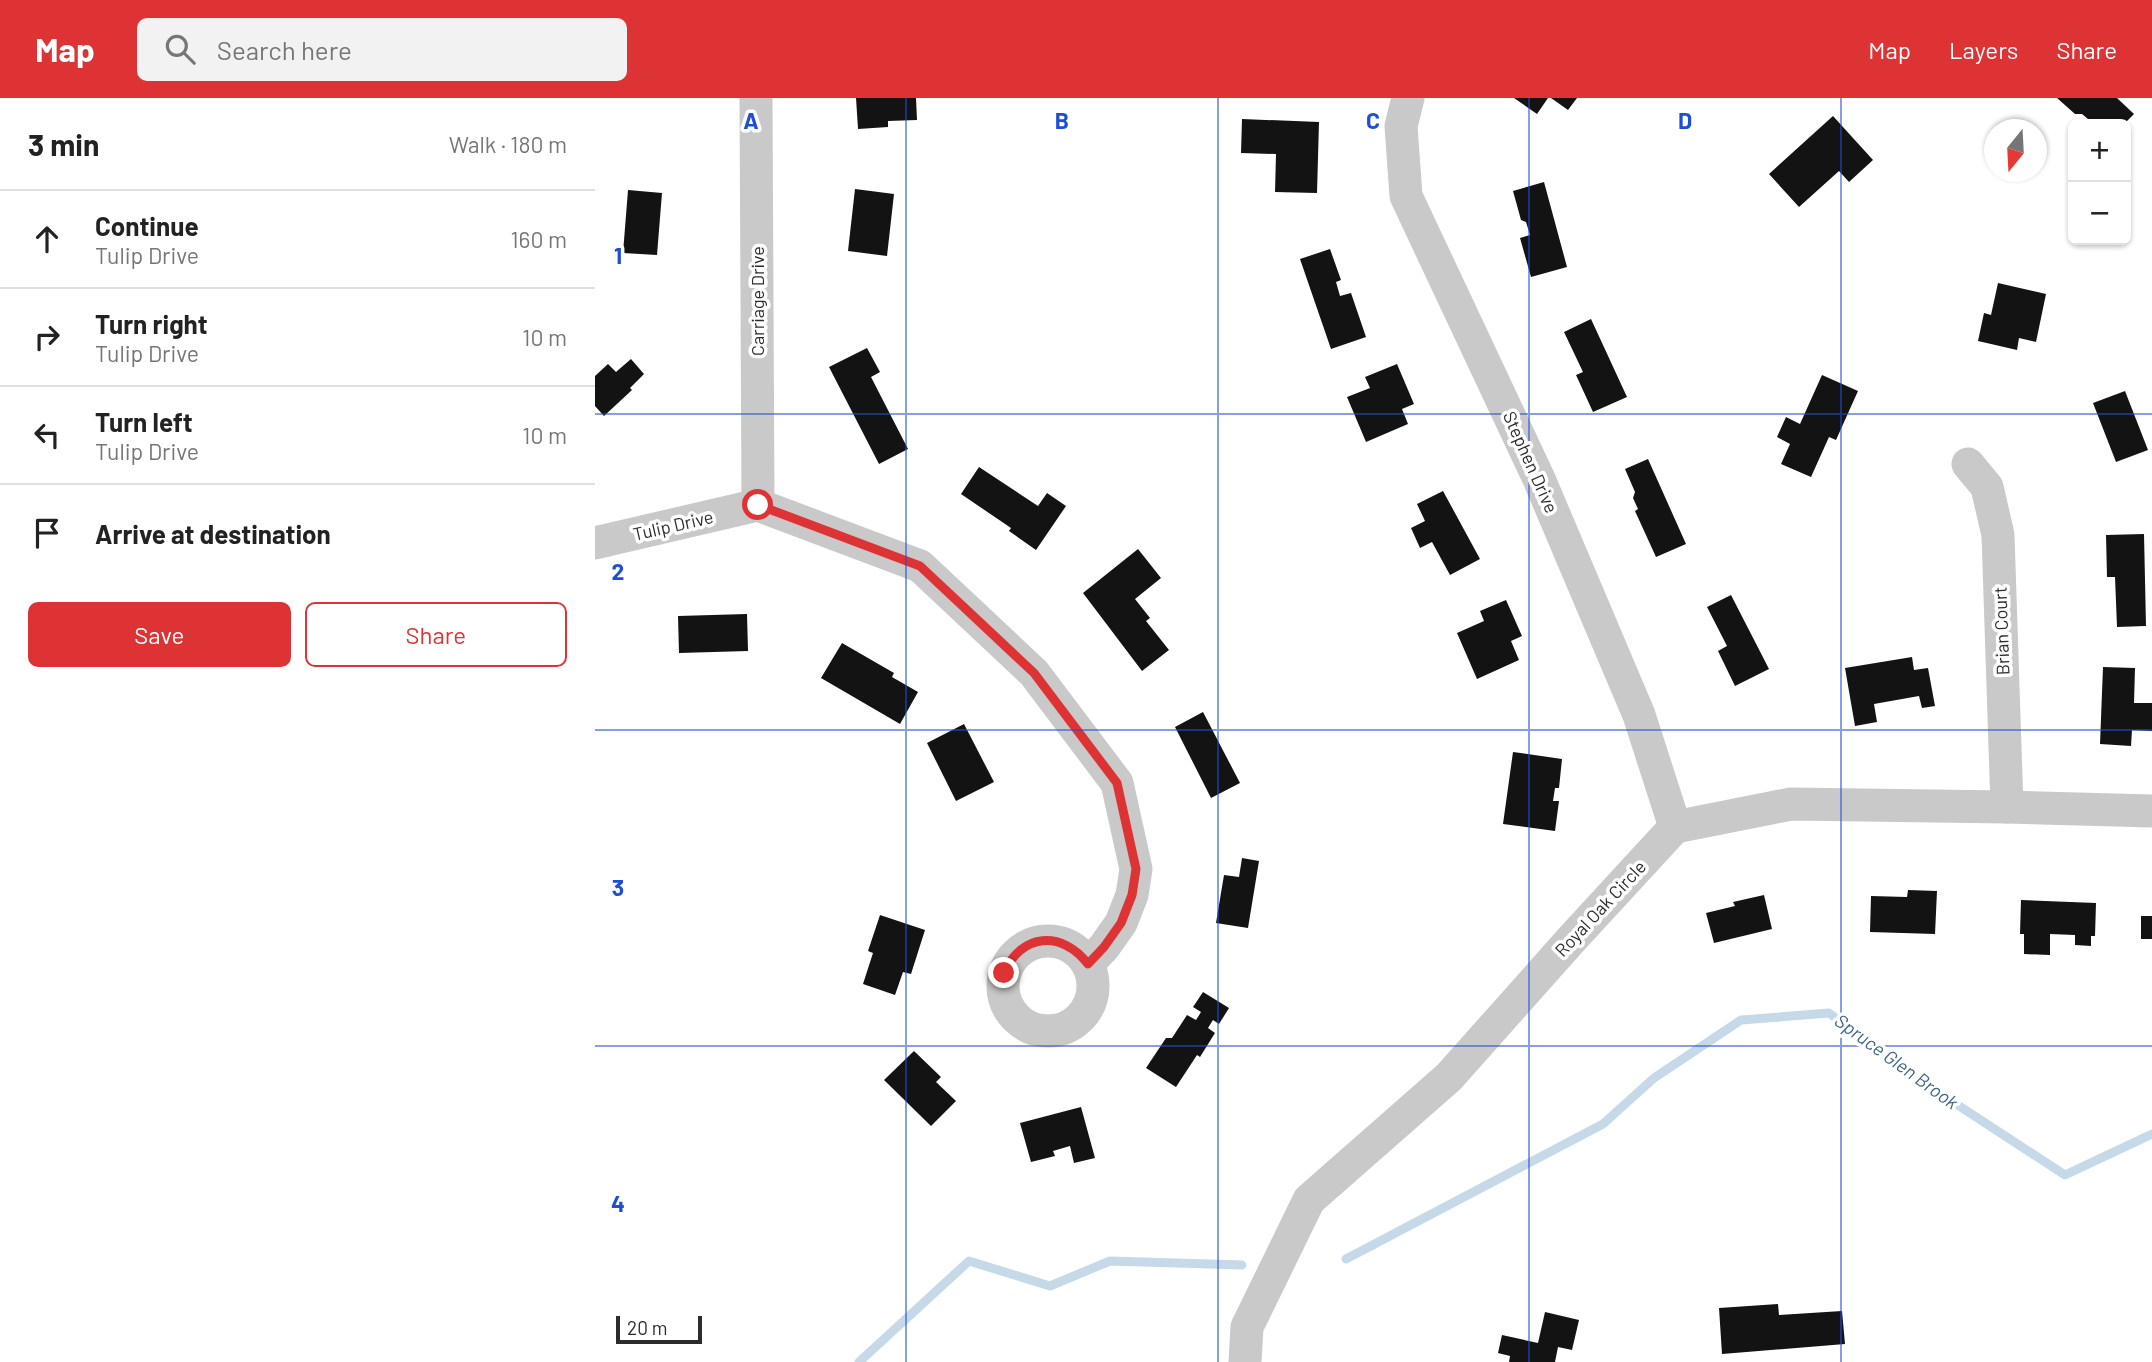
<!DOCTYPE html>
<meta charset="utf-8">
<style>
body{margin:0;font-family:Barlow,sans-serif;background:#f2f2f2;color:#222}
.controls{position:absolute;right:21px;top:21px;display:grid;overflow:hidden;border-radius:10px;box-shadow:0 2px 5px #0004}
.controls button{width:63px;height:63px;display:grid;place-items:center;padding:0;border:0;border-bottom:2px solid #e0e0e0;background:#fff;color:#222;font:35px sans-serif}
.compass{position:absolute;left:1389px;top:21px;width:63px;height:63px;border-radius:50%;background:#fff;box-shadow:0 2px 5px #0004;rotate:198deg}
.scale{position:absolute;left:21px;bottom:18px;width:86px;box-sizing:border-box;padding-left:7px;border:4px solid #2c2c2c;border-top:0;font-size:19px;line-height:24px;white-space:nowrap;color:#2c2c2c;-webkit-text-stroke:5px #fff;paint-order:stroke}
.stop{position:absolute;width:21px;height:21px;margin:-16px;border:5px solid #dd3335;border-radius:50%;background:#fff}
.stop.end{background:#dd3335;border-color:#fff;box-shadow:0 2px 7px #0008}
.list{margin:0;padding:0;list-style:none}
h2{display:flex;justify-content:space-between;align-items:center;height:91px;margin:0;padding:0 28px;font-size:30px}
h2 small{font-size:23px;font-weight:400;color:#767676}
.list li{display:grid;grid-template-columns:46px 1fr auto;gap:21px;align-items:center;box-sizing:border-box;height:98px;padding:0 28px;border-top:2px solid #e0e0e0}
.list b{display:block;font-size:26px;white-space:nowrap}
.list p{margin:0;font-size:23px;white-space:nowrap;color:#767676}
.list em{font-size:23px;font-style:normal;color:#767676}
.actions{display:flex;gap:14px;padding:21px 28px}
.actions a{flex:1;padding:16px 0;border:2px solid #dd3335;border-radius:10px;text-align:center;font-size:24px;color:#dd3335}
.actions .main{background:#dd3335;color:#fff}
.icon{flex:none;width:38px;height:38px;fill:none;stroke:currentColor;stroke-width:2;stroke-linecap:round;stroke-linejoin:round}
.map{position:relative;flex:none;width:1557px;height:1264px;overflow:hidden}
header{display:flex;align-items:center;gap:42px;box-sizing:border-box;height:98px;padding:0 35px;background:#dd3335;color:#fff}
header strong{font-size:33px}
nav{display:flex;gap:38px;margin-inline-start:auto;font-size:24px}
.search{width:490px;height:63px;background:#f2f2f2;display:flex;align-items:center;gap:18px;box-sizing:border-box;padding:0 24px;border-radius:10px;color:#767676;font-size:26px}
main{display:flex}
aside{flex:1;background:#fff}
.map>svg:first-child{display:block}
.lines{fill:none;stroke-linecap:round;stroke-linejoin:round}
.stream{stroke:#c6d9e9;stroke-width:9}
.building{fill:#131313}
.street{stroke:#c9c9c9;stroke-width:33}
.route{stroke:#dd3335;stroke-width:9}
.grid{fill:none;stroke:#1d4ed8;stroke-width:2;stroke-opacity:0.55}
.labels{text-anchor:middle;dominant-baseline:central;stroke-width:7;stroke-linejoin:round;paint-order:stroke}
.street-label{font-size:18px;fill:#2c2c2c;stroke:#fff}
.water-label{font-size:19px;font-style:italic;fill:#3e6789;stroke:#fff}
.grid-label{font-size:23px;text-anchor:middle;font-weight:bold;fill:#1d4ed8;stroke:#fff;stroke-width:7;stroke-linejoin:round;paint-order:stroke}
</style>
<header>
<strong>Map</strong>
<div class="search"><svg class="icon" aria-label="search" viewBox="0 0 24 24"><circle cx="10" cy="10" r="6"/><path d="M15 15l6 6"/></svg>Search here</div>
<nav><a>Map</a><a>Layers</a><a>Share</a></nav>
</header>
<main>
<aside>
<h2>3 min<small>Walk · 180 m</small></h2>
<ul class="list">
<li><svg class="icon" aria-label="ahead" viewBox="0 0 24 24"><path d="M12 20V5M6 11l6-6 6 6"/></svg><div><b>Continue</b><p>Tulip Drive</p></div><em>160 m</em></li>
<li><svg class="icon" aria-label="right" viewBox="0 0 24 24"><path d="M7 20v-9h11M14 6l5 5-5 5"/></svg><div><b>Turn right</b><p>Tulip Drive</p></div><em>10 m</em></li>
<li><svg class="icon" aria-label="left" viewBox="0 0 24 24"><path d="M17 20v-9H6M10 6l-5 5 5 5"/></svg><div><b>Turn left</b><p>Tulip Drive</p></div><em>10 m</em></li>
<li><svg class="icon" aria-label="arrive" viewBox="0 0 24 24"><path d="M6 21V4h12l-3 4 3 4H6"/></svg><div><b>Arrive at destination</b></div></li>
</ul>
<div class="actions"><a class="main">Save</a><a>Share</a></div>
</aside>
<div class="map">
<svg width="1557" height="1264" viewBox="0 0 1557 1264">
<rect width="100%" height="100%" fill="#fff"/>
<g class="lines">
<g class="stream">
<polyline points="751,1161 1008,1026 1059,980 1146,922 1234,915 1303,968 1470,1077 1557,1036"/>
<polyline points="264,1264 374,1163 455,1188 515,1163 647,1167"/>
</g>
</g>
<g class="building">
<polygon points="261,0 321,0 322,22 293,23 293,29 263,31"/>
<polygon points="919,0 953,0 942,16"/>
<polygon points="956,0 982,0 973,12"/>
<polygon points="1462,0 1522,0 1539,16 1529,26 1499,26 1487,16 1480,16"/>
<polygon points="1238,18 1278,62 1254,84 1244,73 1204,109 1174,76"/>
<polygon points="647,21 724,24 722,95 680,94 681,56 646,55"/>
<polygon points="949,84 972,169 936,179 925,140 935,137 931,124 926,122 918,93"/>
<polygon points="260,91 299,96 292,158 253,153"/>
<polygon points="33,92 67,95 62,157 28,155"/>
<polygon points="735,151 746,182 741,184 745,198 756,195 771,239 736,251 705,161"/>
<polygon points="1403,185 1451,196 1441,244 1424,240 1422,252 1383,243 1389,215 1396,217"/>
<polygon points="996,221 1032,299 998,314 981,277 988,274 969,234"/>
<polygon points="272,250 285,274 276,279 313,351 284,366 234,269"/>
<polygon points="36,261 49,276 35,290 37,292 9,318 0,308 0,278 13,266 21,274"/>
<polygon points="802,266 819,306 807,311 813,326 771,344 752,299 775,290 770,279"/>
<polygon points="1227,277 1263,293 1241,342 1234,339 1216,379 1186,366 1195,346 1182,339 1191,319 1205,326"/>
<polygon points="1530,293 1553,352 1521,364 1498,305"/>
<polygon points="1053,361 1091,446 1061,459 1040,413 1043,411 1038,400 1040,394 1030,371"/>
<polygon points="384,369 443,408 452,395 471,408 441,452 414,433 416,430 366,396"/>
<polygon points="848,393 885,461 855,477 837,444 825,450 816,430 830,423 822,406"/>
<polygon points="1549,436 1551,528 1522,529 1520,479 1512,479 1511,437"/>
<polygon points="543,451 566,480 540,501 555,520 551,523 574,552 547,573 488,495"/>
<polygon points="1136,497 1174,571 1140,588 1123,553 1132,548 1112,509"/>
<polygon points="911,502 927,538 916,543 924,562 882,581 862,535 889,523 885,513"/>
<polygon points="152,516 153,553 84,555 83,518"/>
<polygon points="247,545 299,575 297,579 323,594 305,626 226,580"/>
<polygon points="1317,559 1319,572 1333,570 1340,608 1327,610 1324,598 1279,606 1282,624 1260,628 1250,570"/>
<polygon points="1508,569 1540,570 1539,605 1557,605 1557,633 1537,632 1536,648 1505,646"/>
<polygon points="608,614 645,685 616,700 580,629"/>
<polygon points="369,626 399,684 361,703 332,645"/>
<polygon points="918,654 967,661 964,690 960,690 958,703 964,703 960,733 908,726"/>
<polygon points="647,760 664,763 653,830 621,825 629,777 644,779"/>
<polygon points="1313,792 1342,793 1340,836 1275,834 1276,798 1312,799"/>
<polygon points="1169,797 1177,831 1119,845 1111,815 1140,808 1138,804"/>
<polygon points="1426,802 1501,805 1500,838 1496,838 1496,848 1480,847 1480,837 1455,836 1455,857 1429,856 1429,836 1425,836"/>
<polygon points="285,817 330,832 316,876 308,874 300,897 268,886 278,855 273,853"/>
<rect x="1546" y="818" width="11" height="23"/>
<polygon points="608,894 634,910 624,926 618,922 613,930 620,935 605,959 602,957 581,989 551,970 571,940 577,940 592,917 601,922 606,914 598,909"/>
<polygon points="319,953 346,979 341,984 361,1003 336,1028 289,982"/>
<polygon points="486,1009 500,1060 479,1065 475,1048 458,1053 460,1058 436,1064 425,1025"/>
<polygon points="1183,1206 1184,1217 1247,1213 1250,1246 1127,1256 1124,1210"/>
<polygon points="950,1214 984,1222 977,1252 963,1249 960,1264 914,1264 915,1258 903,1255 907,1237 943,1245"/>
</g>
<g class="lines">
<g class="street">
<polyline points="161,0 163,407"/>
<polyline points="813,0 806,28 811,98 944,381 1044,617 1080,729"/>
<polyline points="1373,366 1392,389 1403,437 1412,709"/>
<polyline points="0,445 163,407 325,468 439,575 522,685 541,771 537,797 526,825 509,849 493,866"/>
<circle cx="453" cy="888" r="45"/>
<polyline points="650,1264 652,1229 714,1102 854,979 975,843 1080,729 1196,706 1412,709 1557,713"/>
</g>
</g>
<g class="lines">
<path class="route" d="M163,407l162,61 114,107 83,110 19,86 -4,26 -11,28 -17,24 -16,17c-26,-34 -67,-31 -84,9"/>
</g>
<path class="grid" d="M311,0v1264M623,0v1264M934,0v1264M1246,0v1264M0,316h1557M0,632h1557M0,948h1557"/>
<g class="labels">
<g class="street-label">
<text transform="translate(162 203) rotate(-90)">Carriage Drive</text>
<text transform="translate(936 364) rotate(66)">Stephen Drive</text>
<text transform="translate(78 427) rotate(-13)">Tulip Drive</text>
<text transform="translate(1406 533) rotate(-92)">Brian Court</text>
<text transform="translate(1005 810) rotate(-47)">Royal Oak Circle</text>
</g>
<g class="water-label">
<text transform="translate(1302 963) rotate(36)">Spruce Glen Brook</text>
</g>
</g>
<g class="grid-label">
<text x="156" y="31">A</text>
<text x="467" y="31">B</text>
<text x="778" y="31">C</text>
<text x="1090" y="31">D</text>
<text x="23" y="166">1</text>
<text x="23" y="482">2</text>
<text x="23" y="798">3</text>
<text x="23" y="1114">4</text>
</g>
</svg>
<div class="controls">
<button>+</button>
<button>−</button>
</div>
<svg class="compass" viewBox="-18 -18 36 36"><path d="M0-13l5 13h-10z" fill="#e53935"/><path d="M0 13l5-13h-10z" fill="#767676"/></svg>
<div class="scale">20 m</div>
<div class="stop" style="left:163px;top:407px"></div>
<div class="stop end" style="left:409px;top:875px"></div>
</div>
</main>
